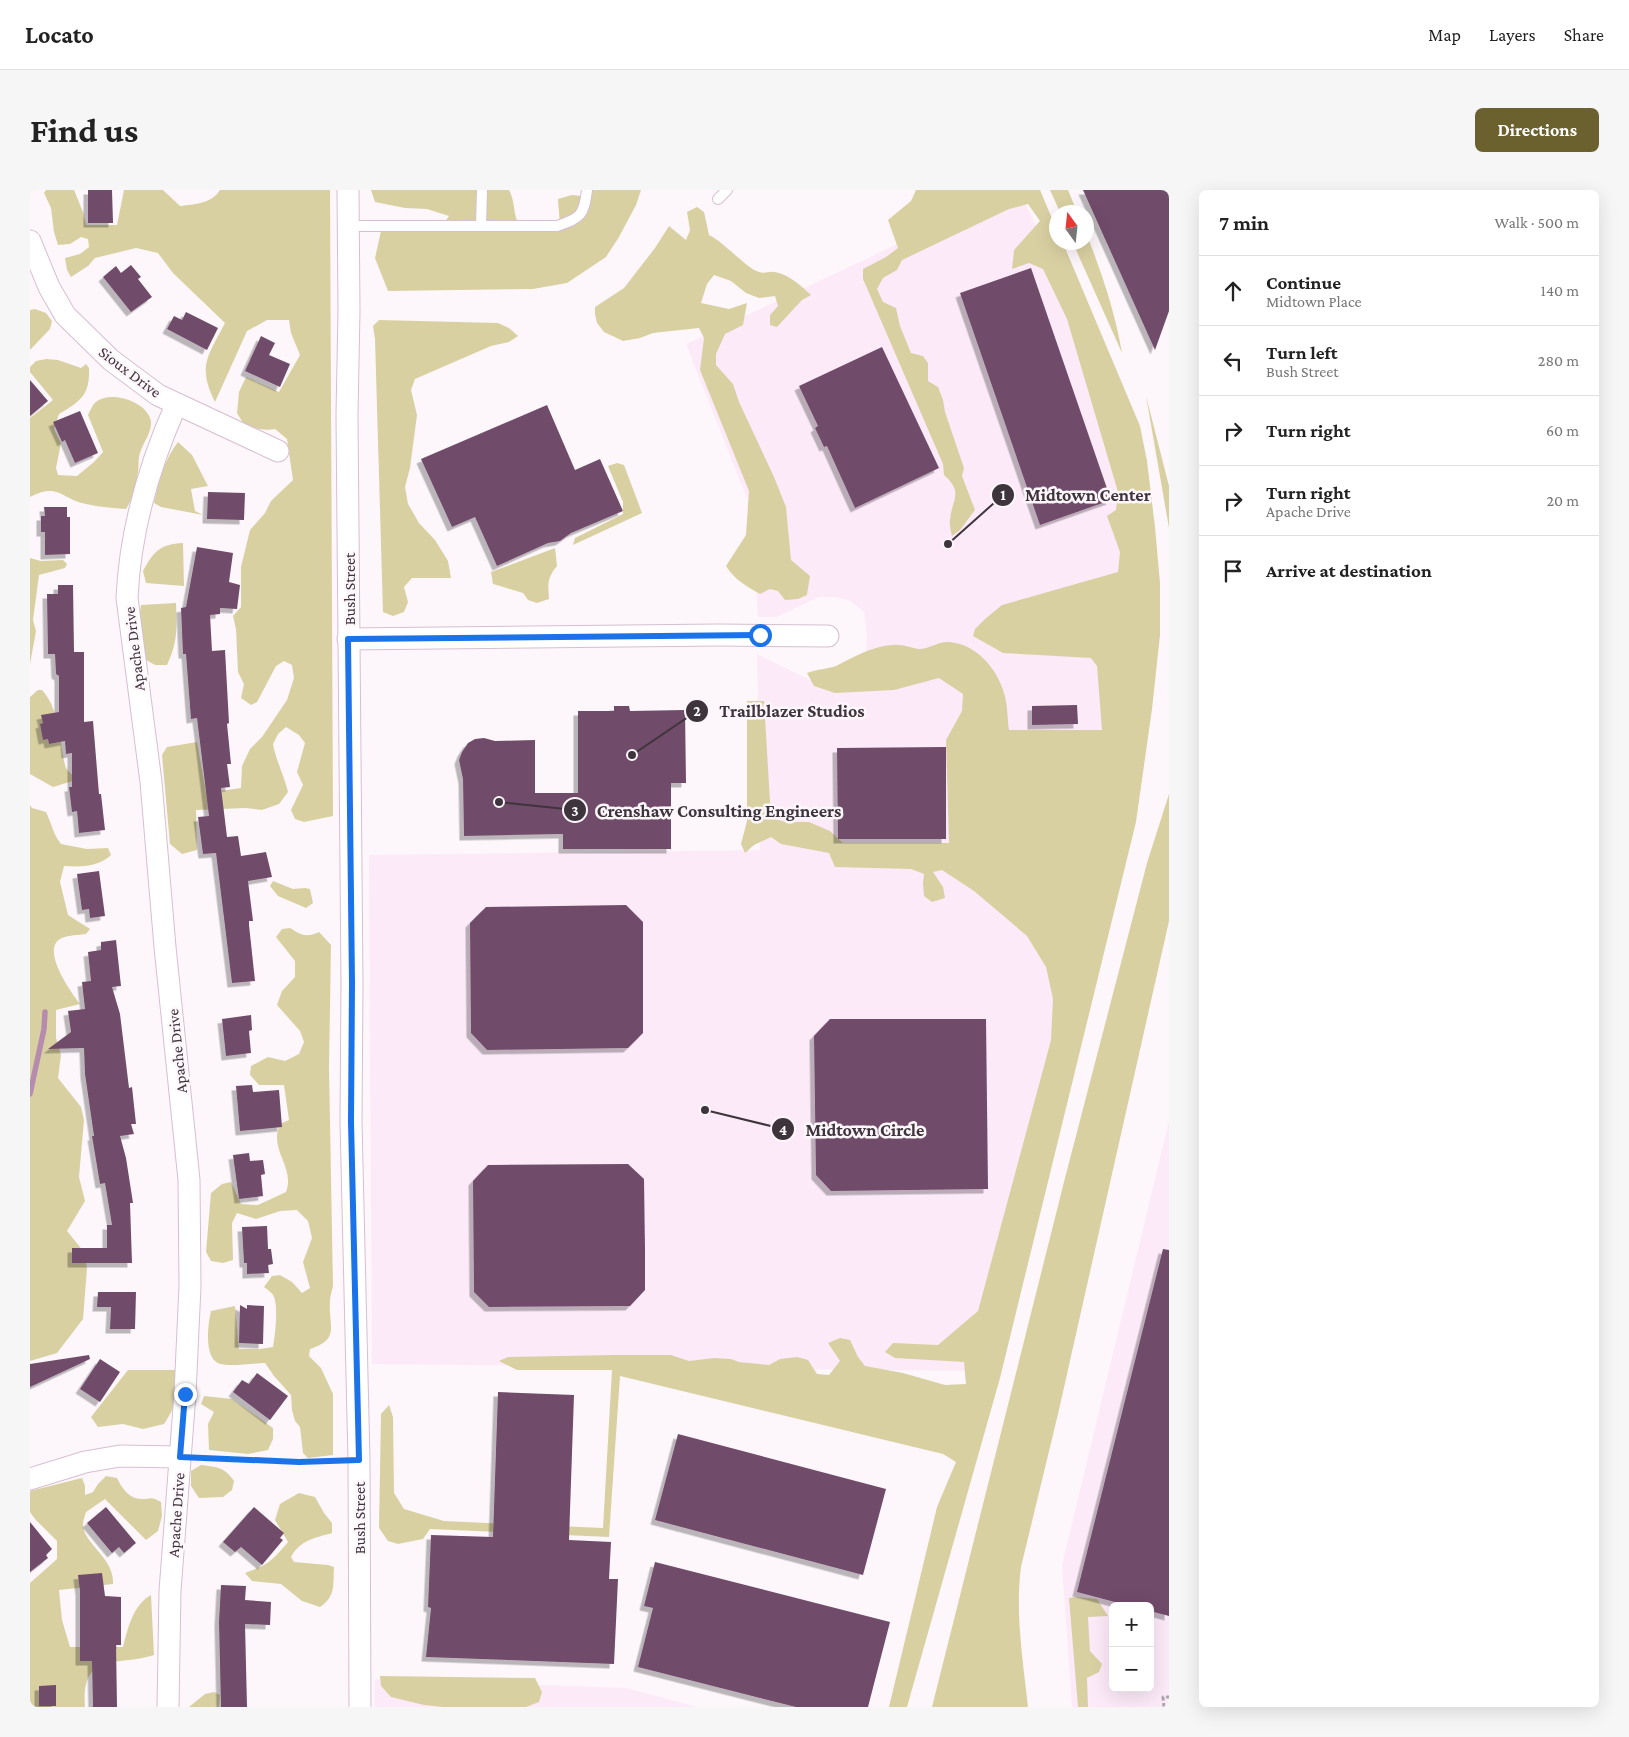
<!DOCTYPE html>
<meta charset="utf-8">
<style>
body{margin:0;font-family:"Crimson Pro",serif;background:#f6f6f6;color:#222}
.controls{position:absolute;right:15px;bottom:15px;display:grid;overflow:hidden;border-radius:8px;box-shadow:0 5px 20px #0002}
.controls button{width:45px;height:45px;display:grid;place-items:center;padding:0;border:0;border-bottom:1px solid #e0e0e0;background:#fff;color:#222;font:25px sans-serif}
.compass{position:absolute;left:1019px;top:15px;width:45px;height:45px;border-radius:50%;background:#fff;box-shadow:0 5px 20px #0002;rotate:345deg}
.stop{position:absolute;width:15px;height:15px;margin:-11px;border:4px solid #1a73e8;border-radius:50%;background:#fff}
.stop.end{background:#1a73e8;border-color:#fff;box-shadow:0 1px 5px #0008}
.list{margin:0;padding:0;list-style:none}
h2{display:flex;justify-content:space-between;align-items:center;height:65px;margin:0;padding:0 20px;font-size:21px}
h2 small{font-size:16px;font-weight:400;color:#767676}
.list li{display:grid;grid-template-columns:32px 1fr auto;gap:15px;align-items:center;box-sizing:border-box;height:70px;padding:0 20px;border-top:1px solid #e0e0e0}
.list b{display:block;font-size:19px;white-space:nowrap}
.list p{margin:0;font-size:16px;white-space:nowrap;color:#767676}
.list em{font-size:16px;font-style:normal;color:#767676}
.icon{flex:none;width:28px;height:28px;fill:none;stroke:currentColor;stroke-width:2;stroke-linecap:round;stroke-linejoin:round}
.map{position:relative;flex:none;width:1139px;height:1517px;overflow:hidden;border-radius:8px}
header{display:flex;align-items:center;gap:30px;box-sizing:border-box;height:70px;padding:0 25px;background:#fff;border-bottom:1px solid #e0e0e0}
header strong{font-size:24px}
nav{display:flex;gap:28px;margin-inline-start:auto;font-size:18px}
.intro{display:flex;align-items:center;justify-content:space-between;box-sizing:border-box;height:120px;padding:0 30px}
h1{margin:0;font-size:35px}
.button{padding:12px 22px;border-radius:8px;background:#6b612e;color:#fff;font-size:18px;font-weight:700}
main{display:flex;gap:30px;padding:0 30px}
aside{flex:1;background:#fff;border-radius:8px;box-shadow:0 5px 20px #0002}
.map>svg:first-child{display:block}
.built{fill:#fdeaf9;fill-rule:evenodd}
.green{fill:#d9d0a2}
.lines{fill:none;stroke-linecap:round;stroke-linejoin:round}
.stream{stroke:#b58cad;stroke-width:5.5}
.building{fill:#714b6a;filter:url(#shadow)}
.lane-casing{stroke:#d7bed1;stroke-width:12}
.street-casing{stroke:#d7bed1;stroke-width:23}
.path{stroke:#aea6ac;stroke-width:3;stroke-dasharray:4 2.5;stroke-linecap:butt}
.lane{stroke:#fff;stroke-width:10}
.street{stroke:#fff;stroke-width:21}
.route{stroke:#1a73e8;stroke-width:6}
.labels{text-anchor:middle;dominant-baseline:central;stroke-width:5;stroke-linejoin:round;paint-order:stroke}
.street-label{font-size:16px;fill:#3e343c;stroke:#fdf7fb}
.leader{fill:none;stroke:#3e343c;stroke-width:2}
.callout-dot{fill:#3e343c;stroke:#fdf7fb;stroke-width:2}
.mark-label{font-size:15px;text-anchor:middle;font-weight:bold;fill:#fff}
.callout-label{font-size:18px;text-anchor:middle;font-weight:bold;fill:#3e343c;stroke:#fdf7fb;stroke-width:5;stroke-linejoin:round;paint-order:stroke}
</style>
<header>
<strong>Locato</strong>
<nav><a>Map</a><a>Layers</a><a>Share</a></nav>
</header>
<div class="intro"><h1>Find us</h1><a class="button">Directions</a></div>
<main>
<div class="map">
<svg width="1139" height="1517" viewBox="0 0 1139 1517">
<defs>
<filter id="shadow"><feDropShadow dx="-4.5" dy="4.5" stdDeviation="0" flood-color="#0004"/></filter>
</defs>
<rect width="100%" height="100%" fill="#fdf7fb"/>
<g class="built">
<polygon points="982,0 989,0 1090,216 1111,492 946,1181 342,1174 339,665 730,660 727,464 780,490 802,494 836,467 837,446 834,422 819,410 804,407 789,407 747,427 728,427 719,313 656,154"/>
<path d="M1139,931v586h-97l-10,-142zM1083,1416h37v82h-37z"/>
<polygon points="345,1489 596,1498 667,1517 345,1517"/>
</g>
<g class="green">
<path d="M16,0h28l9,22 3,13h31l7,-35h39l17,16c15,-2 31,-2 40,-16h110l3,626 -29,6 -9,-3 -4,-9 12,-25 -6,-13 8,-29 -6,-8 -13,-8 -8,7 -5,10c3,17 11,31 15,48l-9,12 -17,6 -16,-2 -50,2 1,40 -15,4 -12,-10 -8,-89 5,-8 30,-5 9,51 35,-5 1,-22 8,-17 12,-12 25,-37 7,-22 -2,-13 -8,-4 -8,5 -19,36 -6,3 -10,-7 3,-14 -6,-12 -2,-43 -3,-13 8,-9v-40l9,-37 15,-17 6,-12 22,-21 -6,-41 -12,-10c-10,2 -20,-1 -30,-3l-8,-13 2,-21 7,-15 33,15 21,-37 -9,-22 -2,-13h-22l-20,11 -32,71c-18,-36 -7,-46 10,-79l-52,-50 -15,-20 -22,-5 -41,10 -7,8 -17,11 -4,-7 -2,-12 15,-4 9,-7 -1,-8 -7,-2 -11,7 -12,1 -4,-13 -3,-24 -7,-15z"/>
<path d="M341,0h138c8,15 2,27 14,39l25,3 10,-4c3,-10 0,-19 0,-29l14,-4 18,2 2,-7h49l-5,15 -17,32 -13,20 -39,26 -34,6 -145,2 -13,-33 6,-27 59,-2 9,-13 -22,-7 -22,-1 -30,-6z"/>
<path d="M886,0h124l16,38v14l7,1 77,183 7,35 8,66 5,56v52l-8,74 -16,113 -136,556 -93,329h-18l48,-200 19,-45 -13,-8 -323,-78 -11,161 -179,-8 -7,10 -25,5 -10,-3 -9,-13 2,-114 8,-9 4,12 1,76 10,16 40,12 159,7 9,-158h-95l-18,-9 9,-4 105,-2h58l18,6 25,-3 17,1 8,3 30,3 11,-6 17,-2 11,3 9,14 12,1 11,-14 -12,-18 12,-5 10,2 8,17 7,9 38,7 42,12 21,-1 -2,-22 -69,-4 -10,-6 8,-9 45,2 40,-34 73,-271 2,-41 -7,-32 -19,-31 -53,-45 -32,-21 -9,2 10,15 2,11 -13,4 -8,-6 -1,-13 1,-9 -13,-5 -76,-2 -6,-14 -48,-9 -10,-7 -17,8 -9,8 -4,-9 6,-23v-120h17l7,117 15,4h23l21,9 13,12h106l-3,-103 16,-29 1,-17 -24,-16 -45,12 -59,3 -21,-7 -7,-13c10,-4 21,-4 29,-7 18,-9 36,-20 57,-21 9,-1 18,3 26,4 10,0 20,-8 30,-7 27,2 48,26 55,51 4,12 3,25 5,37h93l-5,-64 -6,-8 -88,-5 -30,-17 2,-7 10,-10 17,-14 116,-33 2,-20 -13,-36 9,-6 2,-18 -51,-173 -24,-50 -14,-6 -17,6 2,-19 26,-29 -12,-17 -19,5 -107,51 -5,10 -14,8 -6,11 6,13 13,6 4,18 11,27 12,3 5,7v18l10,6 5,13 2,12 19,56 -2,8 13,34 -15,20 -8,6c-1,-5 -3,-11 -2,-16 2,-22 14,-27 -6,-45l-1,-11 -80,-185v-10l23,-12 12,-9 -10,-28 23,-19z"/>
<polygon points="1020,0 1038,0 1047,22 1030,22"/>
<path d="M667,17l7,5 5,23c15,7 38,34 50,37 5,2 11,-1 16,0 15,3 26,14 36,23l-9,5 -25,27 -7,-2v-10l8,-9 -3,-10 -16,2 -13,-5 -15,-12 -17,-6 -7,9 -6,19 28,6 18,-6 -4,22 -18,9 -9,20v11l17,19 6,18 35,75 12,30 5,53 19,16 -3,19 -9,4 -13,1 -7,-9 -8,-2 -10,5c-14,-8 -25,-14 -34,-28l20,-31 3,-44 -49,-121 4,-32 -5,-10 -46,5 -13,5 -17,3 -19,-9 -7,-9 -2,-9v-7l29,-19 31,-40 14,-22 17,14 4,-10 -3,-18z"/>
<path d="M1057,45c15,39 28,77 35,118l-49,-110 13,-1z"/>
<polygon points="5,119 16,123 22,131 20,139 0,160 0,120"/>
<polygon points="349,130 468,133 479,138 488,146 479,152 461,156 385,189 381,200 387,225 380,278 375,297 378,314 389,333 405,350 418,371 421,388 382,388 374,397 378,412 374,422 363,426 353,422 345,149 343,136"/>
<path d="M16,169l12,1 23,8 5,-4 3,4c1,27 -8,33 -30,46l-5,15 7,14 -5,25 2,7 19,1 17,-14 9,-10 -15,-37c2,-4 4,-10 8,-13 14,-12 51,-1 55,19 1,12 -8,21 -11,32 -2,6 -1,13 -2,19 -2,13 -5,27 -12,37 -13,-1 -27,-2 -40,-5 -25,-5 -27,-22 -56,-7v-79l23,-18 -23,-28v-5l6,-6z"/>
<polygon points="1116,206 1139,296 1139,340 1139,338"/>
<path d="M148,252l14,13 16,31 -17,3 4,22 8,4 -42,-8 -7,-4c4,-20 11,-45 24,-61z"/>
<polygon points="587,273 594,275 612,323 543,355 545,348 593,324 593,312 578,276"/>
<path d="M153,353l1,43 -38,-3 -3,-12c10,-19 17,-27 40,-28z"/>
<path d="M525,358l2,18c-10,12 -9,18 -8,33l-12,4 -9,-3 -5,-7 -30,-9 -2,-12z"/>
<polygon points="0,368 11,371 33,370 37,374 35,378 9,385 3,430 6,441 0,474"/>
<path d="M146,413c1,24 2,39 -9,62h-12l-14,-8 -1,-45 1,-7z"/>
<path d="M8,500h4c18,20 17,50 23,75 1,6 8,9 11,15l-23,7 -23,-13v-77z"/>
<path d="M1139,604v127l-111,493 -37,153c-6,47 2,93 7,140h-96l133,-529 82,-315z"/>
<path d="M0,615l2,3 14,4c6,12 6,20 15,32l26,5 21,-1 3,7c-13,12 -30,12 -47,11l-4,16 8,33 22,14 -4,5c-7,1 -17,1 -24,4 -23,10 9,54 18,66l-24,6v28l5,17 -3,23 23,29 3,13 -5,57 6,24 -18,30 17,21 3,16 -4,51 -26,34 -27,8z"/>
<polygon points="243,691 263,699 275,698 280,699 283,713 276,718 248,706 240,696"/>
<path d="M260,738c11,7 16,10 29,4l12,13 -2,122 4,219c-1,5 -3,10 -3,15 -2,25 11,38 -20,48l-1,7 12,12 12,26v61l-25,3 -5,-5 -3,-26 -5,-6 -3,-11 -1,-15 -17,-19 -9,-13c-11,0 -34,4 -44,1 -18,-4 -13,-40 -10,-53l24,-5 4,43h21l13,-2c2,-12 6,-42 0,-52 -2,-3 -6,-6 -9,-8l8,-11 8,-1 12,7 10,11 8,-5 -7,-26 9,-24 -4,-17 -11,-11 -17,1 -24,8 -19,-6 -5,10 1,37 -10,3 -12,-2 -5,-9 5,-59 11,-9 9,-2 10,22 17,1 28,-13c8,-21 -10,-36 -9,-56 0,-4 2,-9 3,-12l9,-4 -5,-35h-25l-9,-10 1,-9 17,-9 17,4 14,-7 5,-12 -4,-11 -23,-26 5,-14 13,-14v-16l-19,-24 6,-8z"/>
<path d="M98,1180h55c-3,20 -7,37 -19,54l-21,5 -20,-5 -25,3 -7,-10z"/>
<polygon points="174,1206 202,1209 243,1238 243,1249 238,1260 218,1264 179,1260 178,1234 184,1222 171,1214"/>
<path d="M171,1275c15,2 24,2 33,16l-2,9 -9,7 -24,1 -8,-12v-15z"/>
<path d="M76,1286l11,2c5,10 12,21 25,21 11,0 8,-3 19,3l1,14 -4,15 -12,9 -41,-41 -19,13c-1,4 -3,8 -3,12 0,20 32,34 30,60l-54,6 3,30 8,27h53c5,-19 10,-42 28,-52l3,60c-36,12 -73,-5 -69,52h-55v-124l27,-24v-18l-22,-22 -5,-7v-21l52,-13 3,8v9l8,-3 5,-8z"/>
<path d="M269,1303l16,4 9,16 8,10v10c-17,5 -32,7 -41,24l3,5 34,3 6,2c-1,18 2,29 -14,40l-18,-6 -21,-17 -29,-3 -7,-8c23,-8 27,-12 43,-31l-13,-22 5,-16z"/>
<polygon points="1047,1407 1067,1409 1078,1426 1058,1427 1060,1461 1072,1474 1069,1482 1057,1488 1058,1517 1048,1517 1039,1408"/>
<polygon points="350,1486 505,1488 512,1502 509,1512 496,1517 413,1517 394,1515 361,1507 351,1496"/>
<polygon points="184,1502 190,1505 189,1517 159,1517 175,1504"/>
</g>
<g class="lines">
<polyline class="stream" points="0,904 14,839 15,822"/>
</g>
<g class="building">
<polygon points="58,0 82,0 83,33 58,33"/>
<polygon points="1053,0 1139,0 1139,121 1125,160"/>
<polygon points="101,75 111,87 108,89 122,107 101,122 73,87 86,76 91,83"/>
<polygon points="1001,78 1081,310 1010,335 930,103"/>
<polygon points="156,122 188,138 177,160 137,139 144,126 152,130"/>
<polygon points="231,146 245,153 239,165 260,174 250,197 215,181"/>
<polygon points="852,157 909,278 825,318 797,256 794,257 785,238 788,236 769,196"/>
<polygon points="0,190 18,211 0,226"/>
<polygon points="517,215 545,280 570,269 593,321 541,343 530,351 518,353 467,376 445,327 422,337 391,269"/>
<polygon points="50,221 68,263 45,273 35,250 32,252 23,232"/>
<polygon points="178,302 215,303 214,330 177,329"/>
<polygon points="14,317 37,317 37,327 40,327 40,364 15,365 15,342 11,342 11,326 15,326"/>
<polygon points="167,357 203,363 199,392 210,395 207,419 190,418 190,424 180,425 182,461 195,460 199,533 197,534 201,574 197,574 200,597 191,598 197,647 208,646 211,666 236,662 242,687 218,691 223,731 219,731 219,735 225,791 202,793 186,663 173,664 168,627 179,626 167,528 161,529 156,464 153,464 151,418 156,417"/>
<polygon points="28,395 43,395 44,462 54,462 54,532 63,531 69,604 71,604 75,640 49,643 47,621 42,622 39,597 42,597 42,563 36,564 35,551 19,554 18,549 13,550 10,534 13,533 11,525 29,522 29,486 26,484 25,464 18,464 17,404 28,404"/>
<polygon points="1047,515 1048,534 1002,535 1002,516"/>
<polygon points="584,516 599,516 600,521 655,520 656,593 641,593 641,659 533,659 533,644 434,646 433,589 429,570 432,562 438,553 445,549 454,548 465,551 505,550 505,603 548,603 548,521 584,521"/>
<polygon points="916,557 916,649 808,649 807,558"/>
<polygon points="69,681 75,726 60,728 59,719 52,720 47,684"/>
<polygon points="596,715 613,732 613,843 598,858 457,860 441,843 440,733 456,717"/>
<polygon points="86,750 91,796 82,797 90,824 99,898 102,897 106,934 101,934 104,944 90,946 96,968 103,1013 100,1013 102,1073 42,1073 42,1058 77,1058 77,1035 82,1035 75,993 70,994 62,946 64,946 55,884 54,858 18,859 41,842 38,821 55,819 52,792 61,791 58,762 71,760 71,752"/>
<polygon points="221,825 222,840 219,841 221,863 196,866 192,829"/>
<polygon points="800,829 956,829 958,999 801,1001 786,985 784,846"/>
<polygon points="222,895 223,902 249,900 252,937 210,941 206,896"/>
<polygon points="219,963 220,971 233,970 235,984 231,985 233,1006 209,1009 203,965"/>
<polygon points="598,974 614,989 615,1060 615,1100 600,1116 459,1117 444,1102 443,991 458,975"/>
<polygon points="237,1036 238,1059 241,1059 243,1074 238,1075 239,1083 217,1084 217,1073 214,1073 212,1037"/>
<polygon points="1133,1059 1139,1060 1139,1426 1120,1421 1120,1416 1100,1416 1047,1402"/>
<polygon points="68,1102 106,1102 105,1139 80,1139 81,1117 67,1117"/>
<polygon points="210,1115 217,1119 217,1115 234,1116 233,1154 209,1153"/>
<polygon points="59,1165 60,1169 0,1197 0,1174"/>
<polygon points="70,1169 90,1182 70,1212 50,1199"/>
<polygon points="227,1183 258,1206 240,1230 203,1202 212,1190 219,1194"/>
<polygon points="468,1202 544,1205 539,1350 581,1352 579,1389 588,1389 584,1474 396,1467 401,1418 398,1417 401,1345 463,1347"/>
<polygon points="648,1244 856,1299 833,1385 625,1330"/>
<polygon points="76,1317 106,1353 94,1363 89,1357 82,1363 57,1333"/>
<polygon points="224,1317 254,1343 250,1348 253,1350 232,1375 211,1357 205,1362 193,1352"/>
<polygon points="0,1332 22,1359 16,1365 18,1368 0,1382"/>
<polygon points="625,1372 860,1432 838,1517 766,1517 608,1477 623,1418 614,1416"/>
<polygon points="72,1383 75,1406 91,1407 91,1455 86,1455 87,1517 63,1517 62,1471 50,1471 50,1401 48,1385"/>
<polygon points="191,1395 216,1396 215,1410 241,1412 240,1435 215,1434 217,1517 191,1517 189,1432"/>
<polygon points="26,1495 26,1516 9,1516 9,1496"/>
</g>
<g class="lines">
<defs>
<g id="lane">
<polyline points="688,9 697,0"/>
<path d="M319,36h208c24,-8 27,-11 30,-36"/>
<polyline points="451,36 452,0"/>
</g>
<g id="street">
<polyline points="318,0 319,121 317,225 322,793 321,932 329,1270 330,1517"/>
<polyline points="0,51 19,97 35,125 81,170 128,205 248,261"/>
<polyline points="318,449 689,445 798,446"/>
<polyline points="0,1289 55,1272 90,1266 150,1267"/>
<path d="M138,1517l2,-116 15,-197 5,-108 -1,-106 -24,-233 -14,-165 -24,-184c3,-67 22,-132 49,-193"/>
</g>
</defs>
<use href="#lane" class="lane-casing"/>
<use href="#street" class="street-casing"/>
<g class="path">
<polyline points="170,1268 269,1272 309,1271"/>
<polyline points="1134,1517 1133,1507 1139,1507"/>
</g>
<use href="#lane" class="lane"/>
<use href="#street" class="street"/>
</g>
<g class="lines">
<polyline class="route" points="155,1204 150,1267 269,1272 329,1270 321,932 322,793 318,449 730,445"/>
</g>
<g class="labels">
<g class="street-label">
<text transform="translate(100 182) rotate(37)">Sioux Drive</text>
<text transform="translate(319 399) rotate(-90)">Bush Street</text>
<text transform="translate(104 459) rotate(-97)">Apache Drive</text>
<text transform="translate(147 861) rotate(-96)">Apache Drive</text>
<text transform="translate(146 1325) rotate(-86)">Apache Drive</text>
<text transform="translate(329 1328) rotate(-90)">Bush Street</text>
</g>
</g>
<path class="leader" d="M918 354L973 305M602 565L667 521M469 612L545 620M675 920L753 939"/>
<g class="callout-dot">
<circle cx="918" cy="354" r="5"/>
<circle cx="602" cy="565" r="5"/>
<circle cx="469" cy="612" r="5"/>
<circle cx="675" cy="920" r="5"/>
<circle cx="973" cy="305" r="12"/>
<circle cx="667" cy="521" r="12"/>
<circle cx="545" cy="620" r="12"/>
<circle cx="753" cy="939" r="12"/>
</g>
<g class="mark-label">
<text x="973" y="310">1</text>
<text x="667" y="526">2</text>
<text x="545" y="626">3</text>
<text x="753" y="945">4</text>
</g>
<g class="callout-label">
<text x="1058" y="311">Midtown Center</text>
<text x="762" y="527">Trailblazer Studios</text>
<text x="689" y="627">Crenshaw Consulting Engineers</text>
<text x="835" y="946">Midtown Circle</text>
</g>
</svg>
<div class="controls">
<button>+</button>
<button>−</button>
</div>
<svg class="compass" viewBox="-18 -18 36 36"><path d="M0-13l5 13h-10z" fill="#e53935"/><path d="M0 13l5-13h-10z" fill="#767676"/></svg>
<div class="stop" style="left:730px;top:445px"></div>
<div class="stop end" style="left:155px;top:1204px"></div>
</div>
<aside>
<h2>7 min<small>Walk · 500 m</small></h2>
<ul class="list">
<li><svg class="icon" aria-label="ahead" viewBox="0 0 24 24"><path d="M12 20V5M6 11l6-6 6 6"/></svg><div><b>Continue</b><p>Midtown Place</p></div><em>140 m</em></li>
<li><svg class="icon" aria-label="left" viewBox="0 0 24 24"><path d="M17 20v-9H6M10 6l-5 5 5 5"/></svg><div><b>Turn left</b><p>Bush Street</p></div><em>280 m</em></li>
<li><svg class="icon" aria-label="right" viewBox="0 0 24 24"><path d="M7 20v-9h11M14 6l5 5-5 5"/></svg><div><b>Turn right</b></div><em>60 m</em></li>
<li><svg class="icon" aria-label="right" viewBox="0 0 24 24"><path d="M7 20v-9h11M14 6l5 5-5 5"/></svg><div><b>Turn right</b><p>Apache Drive</p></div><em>20 m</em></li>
<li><svg class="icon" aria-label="arrive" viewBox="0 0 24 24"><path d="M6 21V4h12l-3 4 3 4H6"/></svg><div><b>Arrive at destination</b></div></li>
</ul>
</aside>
</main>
